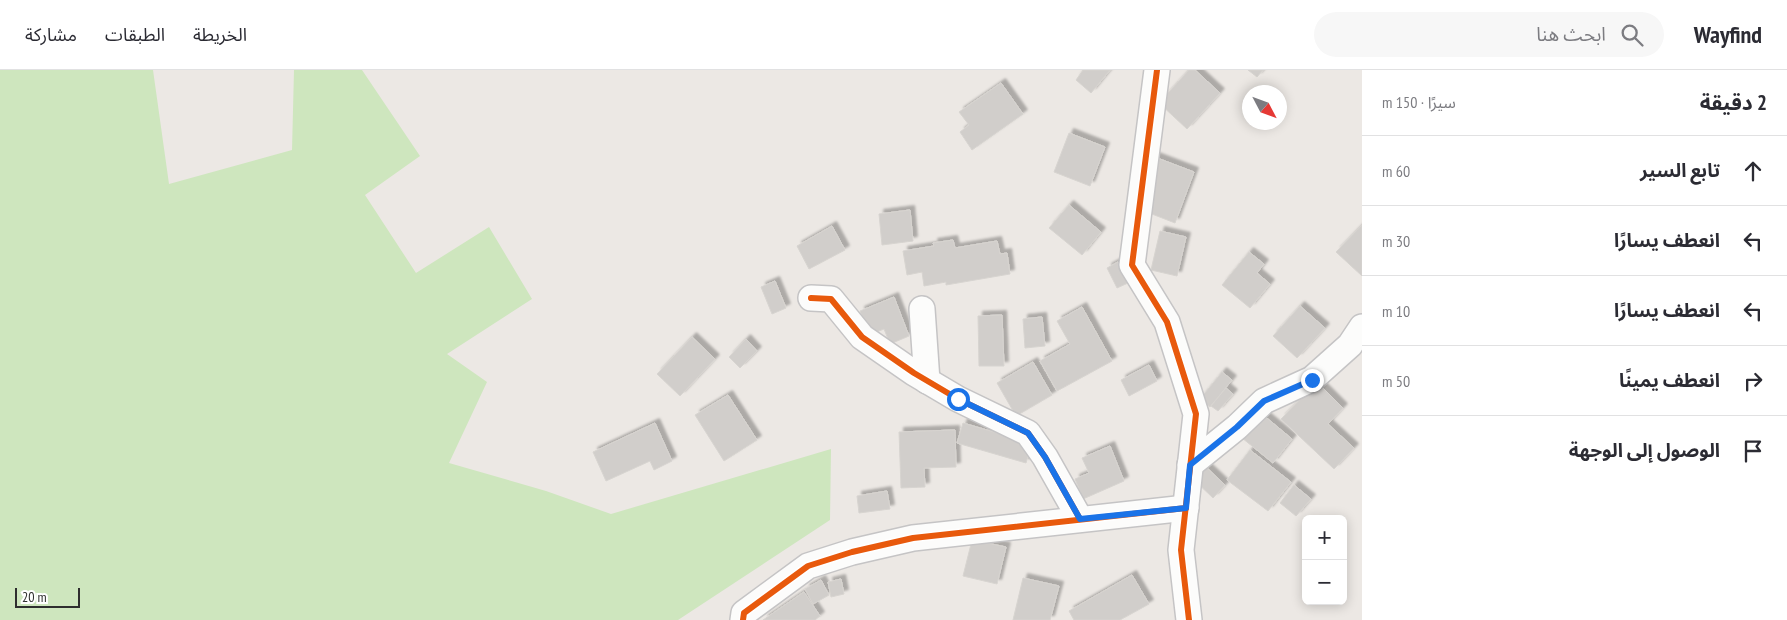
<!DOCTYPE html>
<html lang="ar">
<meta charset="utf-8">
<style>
body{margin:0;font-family:"PT Sans Narrow","Noto Sans Arabic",sans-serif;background:#f7f7f7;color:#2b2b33;direction:rtl}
.controls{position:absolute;right:15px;bottom:15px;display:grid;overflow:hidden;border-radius:8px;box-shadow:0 2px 12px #0003}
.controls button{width:45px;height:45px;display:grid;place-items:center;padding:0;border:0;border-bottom:1px solid #e1e1e2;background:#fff;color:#2b2b33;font:25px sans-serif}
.compass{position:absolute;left:1242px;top:15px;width:45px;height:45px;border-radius:50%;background:#fff;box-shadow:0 2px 12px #0003;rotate:131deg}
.scale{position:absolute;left:15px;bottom:12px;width:65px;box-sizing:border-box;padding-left:5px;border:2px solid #2e2e2e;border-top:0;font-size:14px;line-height:18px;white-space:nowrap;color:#2e2e2e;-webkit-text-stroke:4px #fff;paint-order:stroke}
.stop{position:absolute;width:15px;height:15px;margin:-11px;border:4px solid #1a73e8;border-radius:50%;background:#fff}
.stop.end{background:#1a73e8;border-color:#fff;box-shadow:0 1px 5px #0008}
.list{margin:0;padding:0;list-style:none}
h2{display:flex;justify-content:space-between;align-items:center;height:65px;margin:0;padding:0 20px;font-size:21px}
h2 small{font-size:16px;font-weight:400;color:#7c7c81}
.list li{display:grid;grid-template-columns:32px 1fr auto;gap:15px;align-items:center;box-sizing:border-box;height:70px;padding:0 20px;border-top:1px solid #e1e1e2}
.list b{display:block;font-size:19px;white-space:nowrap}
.list em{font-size:16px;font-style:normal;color:#7c7c81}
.icon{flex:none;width:28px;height:28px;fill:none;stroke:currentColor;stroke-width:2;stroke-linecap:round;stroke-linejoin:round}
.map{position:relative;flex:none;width:1362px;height:550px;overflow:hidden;direction:ltr}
header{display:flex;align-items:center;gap:30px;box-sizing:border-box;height:70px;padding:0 25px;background:#fff;border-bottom:1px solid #e1e1e2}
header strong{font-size:24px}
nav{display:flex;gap:28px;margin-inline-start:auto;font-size:18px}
.search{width:350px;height:45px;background:#f7f7f7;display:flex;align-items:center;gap:12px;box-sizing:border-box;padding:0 18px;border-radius:28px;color:#7c7c81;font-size:19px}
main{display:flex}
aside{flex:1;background:#fff}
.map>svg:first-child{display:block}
.green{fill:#cee6be}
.building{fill:#d1cecb;stroke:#d7d4d0;filter:url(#shadow)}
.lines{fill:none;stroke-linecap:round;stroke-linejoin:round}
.minor-casing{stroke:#c5c4c5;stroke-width:28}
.minor{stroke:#fcfcfb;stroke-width:25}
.cycleway-casing{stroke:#fff;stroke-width:9}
.cycleway{stroke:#e8590c;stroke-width:6}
.route{stroke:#1a73e8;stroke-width:6}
</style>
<header>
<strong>Wayfind</strong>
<div class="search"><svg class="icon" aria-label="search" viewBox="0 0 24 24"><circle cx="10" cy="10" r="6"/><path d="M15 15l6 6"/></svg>ابحث هنا</div>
<nav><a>الخريطة</a><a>الطبقات</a><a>مشاركة</a></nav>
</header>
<main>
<aside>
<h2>2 دقيقة<small>سيرًا · 150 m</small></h2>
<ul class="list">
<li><svg class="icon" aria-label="ahead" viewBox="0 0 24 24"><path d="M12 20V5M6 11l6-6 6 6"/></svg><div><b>تابع السير</b></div><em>60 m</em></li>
<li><svg class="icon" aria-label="left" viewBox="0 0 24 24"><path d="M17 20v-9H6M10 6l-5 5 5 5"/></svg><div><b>انعطف يسارًا</b></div><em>30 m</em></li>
<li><svg class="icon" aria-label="left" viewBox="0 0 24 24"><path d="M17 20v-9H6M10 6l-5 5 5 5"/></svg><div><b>انعطف يسارًا</b></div><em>10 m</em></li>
<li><svg class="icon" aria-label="right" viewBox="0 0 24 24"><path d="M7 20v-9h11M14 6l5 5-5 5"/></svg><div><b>انعطف يمينًا</b></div><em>50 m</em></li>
<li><svg class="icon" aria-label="arrive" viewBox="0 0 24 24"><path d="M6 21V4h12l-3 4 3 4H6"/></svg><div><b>الوصول إلى الوجهة</b></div></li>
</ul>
</aside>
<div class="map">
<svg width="1362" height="550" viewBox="0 0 1362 550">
<defs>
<filter id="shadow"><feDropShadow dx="4.5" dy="-4.5" stdDeviation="1" flood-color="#0004"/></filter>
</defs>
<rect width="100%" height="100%" fill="#ece8e4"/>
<polygon class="green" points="0,0 153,0 169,114 292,80 294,0 362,0 420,86 365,125 416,203 489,157 532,229 447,284 487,312 449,393 546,421 611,444 831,379 830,450 678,550 0,550"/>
<g class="building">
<polygon points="1083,0 1110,0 1091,23 1076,10"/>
<polygon points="1189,0 1195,0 1220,23 1187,59 1159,33"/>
<polygon points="1248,0 1263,0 1257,7"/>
<polygon points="1001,13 1023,44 972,80 960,62 969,55 959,42"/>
<polygon points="1069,63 1105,77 1090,116 1054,102"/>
<polygon points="1144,83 1194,102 1175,153 1139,139"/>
<polygon points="1069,135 1101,162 1082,185 1049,158"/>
<polygon points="910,140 913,171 882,175 879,144"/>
<polygon points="1362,155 1362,206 1336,182"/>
<polygon points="832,156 845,180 809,199 797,176"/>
<polygon points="1160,161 1186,167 1177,206 1151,200"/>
<polygon points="953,170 955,178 997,171 1000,184 1007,183 1010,204 946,215 946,212 924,216 922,202 907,205 903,181 934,176 933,173"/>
<polygon points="1249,182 1264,194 1257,203 1270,214 1250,238 1222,215"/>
<polygon points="1118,192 1128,213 1117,218 1107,198"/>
<polygon points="775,211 786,238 772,244 761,217"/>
<polygon points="894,227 909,266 890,274 884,259 869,265 860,241"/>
<polygon points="1300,236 1325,258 1297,288 1273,266"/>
<polygon points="1082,237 1112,291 1057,321 1040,291 1070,274 1057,251"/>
<polygon points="1002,245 1004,296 979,296 978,246"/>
<polygon points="1042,247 1045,276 1025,278 1023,249"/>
<polygon points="692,267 715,289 680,326 657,304"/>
<polygon points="746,269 757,281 740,298 729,287"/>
<polygon points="1033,292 1052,325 1016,346 997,313"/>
<polygon points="1149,295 1157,311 1129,326 1121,310"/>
<polygon points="1222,302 1232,310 1210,337 1200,329"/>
<polygon points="1317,312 1343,338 1328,354 1354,378 1334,399 1281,349"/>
<polygon points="1226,318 1233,324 1218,341 1211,336"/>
<polygon points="728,325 757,370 724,391 695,345"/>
<polygon points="1262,344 1292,369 1273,393 1242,368"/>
<polygon points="655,353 672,391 654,400 650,391 606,411 593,382"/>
<polygon points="963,353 1032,373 1026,393 957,373"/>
<polygon points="955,360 956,397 924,398 925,417 901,418 899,362"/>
<polygon points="1110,376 1124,411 1083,429 1075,409 1089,403 1082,388"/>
<polygon points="1250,380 1291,412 1268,441 1227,410"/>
<polygon points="1205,396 1225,415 1213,428 1193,409"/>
<polygon points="1294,415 1311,429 1296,446 1280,433"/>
<polygon points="887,421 890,439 859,443 857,426"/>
<polygon points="972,470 1006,477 997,514 963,506"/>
<polygon points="1132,505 1149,534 1120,550 1074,550 1069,541"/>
<polygon points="1023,508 1059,516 1050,550 1013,550"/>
<polygon points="841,509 844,524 831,527 828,512"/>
<polygon points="821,510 829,525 813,534 805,519"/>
<polygon points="804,522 820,546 815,550 763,550"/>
</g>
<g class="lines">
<defs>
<g id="minor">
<polyline points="1157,0 1132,195 1167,252 1196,344 1181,480 1189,550"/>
<polyline points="811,228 831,229 862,267 914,303 958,329 1028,363 1045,387 1080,449"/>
<polyline points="922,239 927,311"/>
<polyline points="1190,395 1237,357 1264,331 1312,309 1350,275 1362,257"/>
<polyline points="743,550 744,543 808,496 852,482 913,468 1186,438"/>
</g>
</defs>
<use href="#minor" class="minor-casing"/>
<use href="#minor" class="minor"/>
<defs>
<g id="cycleway">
<polyline points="1157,0 1132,195 1167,252 1196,344 1181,480 1189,550"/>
<polyline points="811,228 831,229 862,267 914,303 958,329 1028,363 1045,387 1080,449"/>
<polyline points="743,550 744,543 808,496 852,482 913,468 1186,438"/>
</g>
</defs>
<use href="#cycleway" class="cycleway-casing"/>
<use href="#cycleway" class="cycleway"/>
</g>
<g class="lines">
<polyline class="route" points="958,329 1028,363 1045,387 1080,449 1186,438 1190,395 1237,357 1264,331 1312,310"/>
</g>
</svg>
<div class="controls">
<button>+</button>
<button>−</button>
</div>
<svg class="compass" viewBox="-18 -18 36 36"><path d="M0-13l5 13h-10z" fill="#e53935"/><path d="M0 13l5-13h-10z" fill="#7c7c81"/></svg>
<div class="scale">20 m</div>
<div class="stop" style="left:958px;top:329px"></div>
<div class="stop end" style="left:1312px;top:310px"></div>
</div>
</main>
